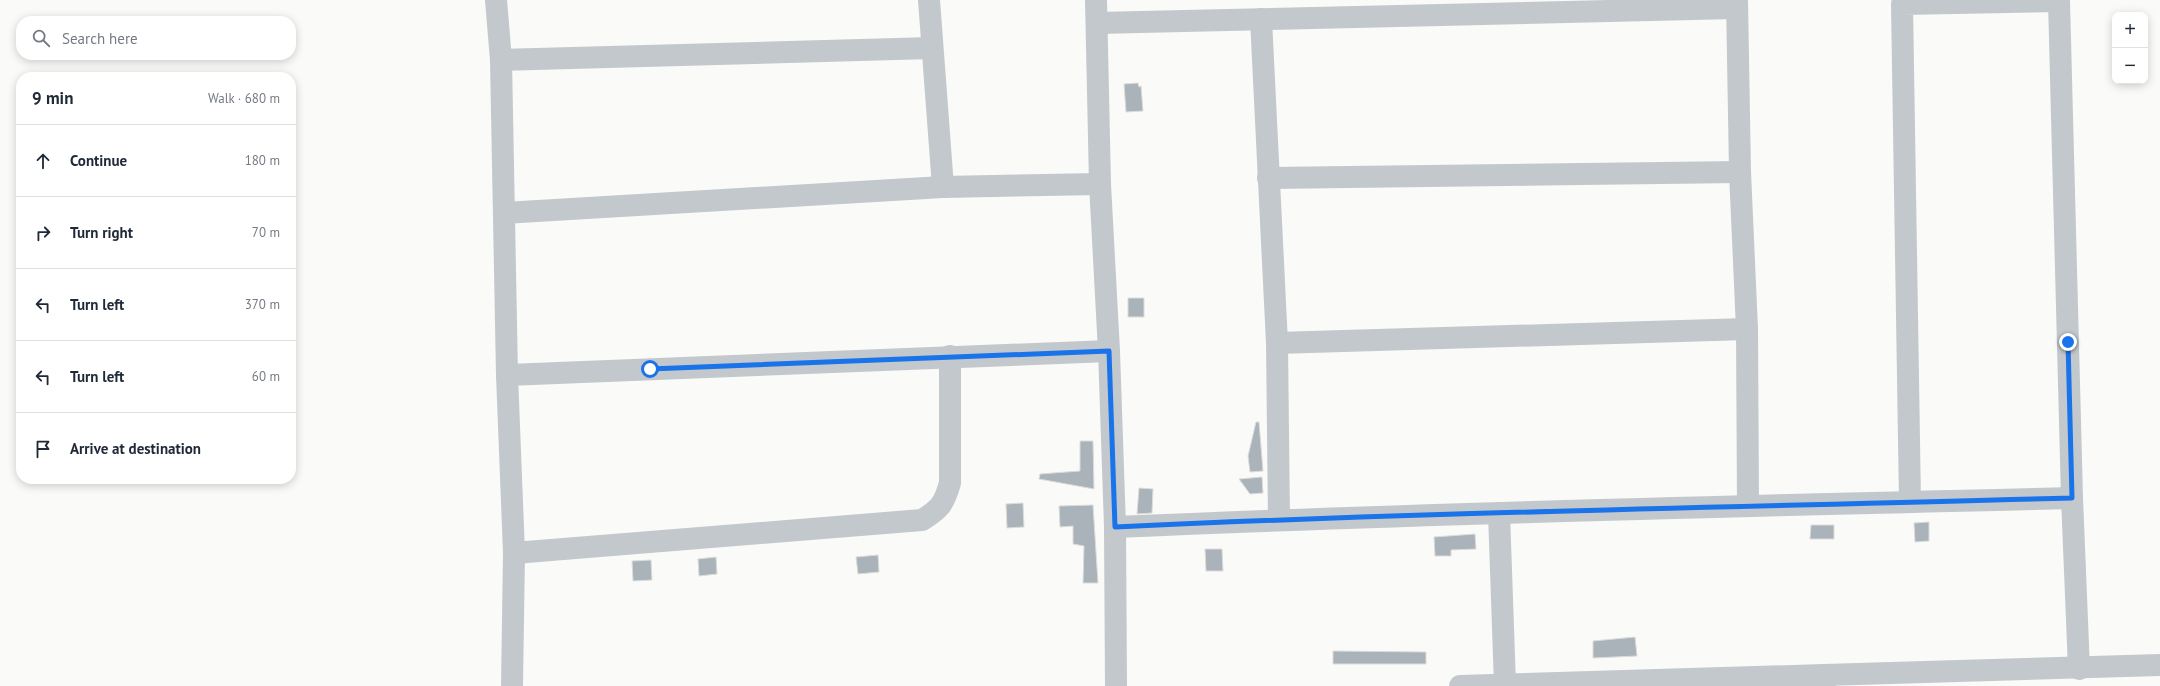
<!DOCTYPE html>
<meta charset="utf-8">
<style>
body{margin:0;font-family:"PT Sans",sans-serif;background:#f2f2f3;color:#1f2937}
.controls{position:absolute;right:12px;top:12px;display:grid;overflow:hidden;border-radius:8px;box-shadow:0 2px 10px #0003}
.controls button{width:36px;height:36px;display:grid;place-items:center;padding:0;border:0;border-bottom:1px solid #e0e1e3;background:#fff;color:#1f2937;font:20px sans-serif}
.stop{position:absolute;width:12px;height:12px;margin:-9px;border:3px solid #1a73e8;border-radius:50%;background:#fff}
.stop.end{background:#1a73e8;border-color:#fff;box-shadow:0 1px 4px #0008}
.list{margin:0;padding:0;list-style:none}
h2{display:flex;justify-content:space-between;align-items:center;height:52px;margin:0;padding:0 16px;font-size:17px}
h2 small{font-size:13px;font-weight:400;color:#747a83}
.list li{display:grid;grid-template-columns:26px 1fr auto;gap:12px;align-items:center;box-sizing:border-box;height:72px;padding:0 16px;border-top:1px solid #e0e1e3}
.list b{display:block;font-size:15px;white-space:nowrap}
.list em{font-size:13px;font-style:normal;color:#747a83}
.icon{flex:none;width:22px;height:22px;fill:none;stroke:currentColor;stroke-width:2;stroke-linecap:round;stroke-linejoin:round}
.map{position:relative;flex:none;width:2160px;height:686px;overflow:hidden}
.search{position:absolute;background:#fff;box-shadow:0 2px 10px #0003;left:16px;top:16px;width:280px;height:44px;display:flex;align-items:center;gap:10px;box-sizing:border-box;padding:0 14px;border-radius:16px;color:#747a83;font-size:15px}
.panel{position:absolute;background:#fff;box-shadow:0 2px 10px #0003;left:16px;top:72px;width:280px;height:412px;border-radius:16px}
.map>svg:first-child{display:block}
.building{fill:#aab3b9;stroke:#dcdcda}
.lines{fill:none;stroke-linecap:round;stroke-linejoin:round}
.minor{stroke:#c3c8cc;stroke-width:22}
.route{stroke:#1a73e8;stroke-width:5}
</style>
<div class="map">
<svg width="2160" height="686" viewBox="0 0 2160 686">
<rect width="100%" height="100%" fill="#fafaf8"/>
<g class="building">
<polygon points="1138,83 1139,87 1141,86 1143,111 1126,112 1124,84"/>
<rect x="1128" y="298" width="16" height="19"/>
<polygon points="1256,422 1259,422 1263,471 1250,472 1248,456"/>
<polygon points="1080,441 1093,441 1094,489 1039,479 1040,474 1080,471"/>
<polygon points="1262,477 1263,493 1250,494 1239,479"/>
<polygon points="1139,488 1153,489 1152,513 1137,514"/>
<polygon points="1023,503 1024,527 1007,528 1006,504"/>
<polygon points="1093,505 1098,583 1083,583 1084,546 1073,544 1073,526 1060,527 1059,506"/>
<polygon points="1929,522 1929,541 1915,542 1914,523"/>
<polygon points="1811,525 1834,525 1834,539 1810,539"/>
<polygon points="1475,534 1476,549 1451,550 1451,556 1435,556 1434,537"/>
<polygon points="1205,549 1222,549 1223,571 1206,571"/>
<polygon points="878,555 879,572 858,574 856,557"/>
<polygon points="716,557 717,574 699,576 698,559"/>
<polygon points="651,560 652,580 633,581 632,561"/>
<polygon points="1635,637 1637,656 1593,658 1593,641"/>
<polygon points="1333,651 1426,652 1426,664 1333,664"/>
</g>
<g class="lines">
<g class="minor">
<polyline points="496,0 501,60 507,375 514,553 512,686"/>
<polyline points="929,0 943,187"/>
<polyline points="1096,0 1100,184 1109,351 1115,527 1116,686"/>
<polyline points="1737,0 1740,172 1747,329 1748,505"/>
<polyline points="1261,19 1277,343 1279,520"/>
<polyline points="1097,23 1736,8"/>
<polyline points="501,60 932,48"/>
<polyline points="1268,178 1740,172"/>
<polyline points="504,213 943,187 1100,184"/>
<polyline points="1277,343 1747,329"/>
<polyline points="507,375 1109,351"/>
<polyline points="1910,502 1902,4 2059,1 2072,498 2079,669"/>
<polyline points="1499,513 1505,685"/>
<path d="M1115,527c318,-14 638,-21 957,-29"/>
<path d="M514,553l408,-33c18,-11 22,-16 28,-37v-127"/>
<polyline points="1460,686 1824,675"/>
<polyline points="1825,686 1824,675 2160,665"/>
</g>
</g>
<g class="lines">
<path class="route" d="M650,369l459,-18 6,176c318,-15 638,-20 957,-29l-4,-156"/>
</g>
</svg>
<div class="controls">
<button>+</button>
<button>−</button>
</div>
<div class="stop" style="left:650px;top:369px"></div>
<div class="stop end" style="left:2068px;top:342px"></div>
<div class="search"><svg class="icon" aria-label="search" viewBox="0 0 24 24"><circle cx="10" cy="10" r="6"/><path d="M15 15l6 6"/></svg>Search here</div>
<section class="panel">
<h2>9 min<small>Walk · 680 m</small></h2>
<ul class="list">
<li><svg class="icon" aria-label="ahead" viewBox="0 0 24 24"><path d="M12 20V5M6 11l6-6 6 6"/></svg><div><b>Continue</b></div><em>180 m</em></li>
<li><svg class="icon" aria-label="right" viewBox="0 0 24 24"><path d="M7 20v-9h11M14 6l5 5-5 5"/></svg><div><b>Turn right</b></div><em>70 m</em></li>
<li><svg class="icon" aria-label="left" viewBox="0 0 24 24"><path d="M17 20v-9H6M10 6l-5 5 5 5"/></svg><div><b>Turn left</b></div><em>370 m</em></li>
<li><svg class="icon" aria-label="left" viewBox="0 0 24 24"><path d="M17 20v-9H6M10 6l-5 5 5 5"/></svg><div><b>Turn left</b></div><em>60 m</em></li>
<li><svg class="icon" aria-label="arrive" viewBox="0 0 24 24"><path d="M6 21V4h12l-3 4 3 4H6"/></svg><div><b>Arrive at destination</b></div></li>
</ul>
</section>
</div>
